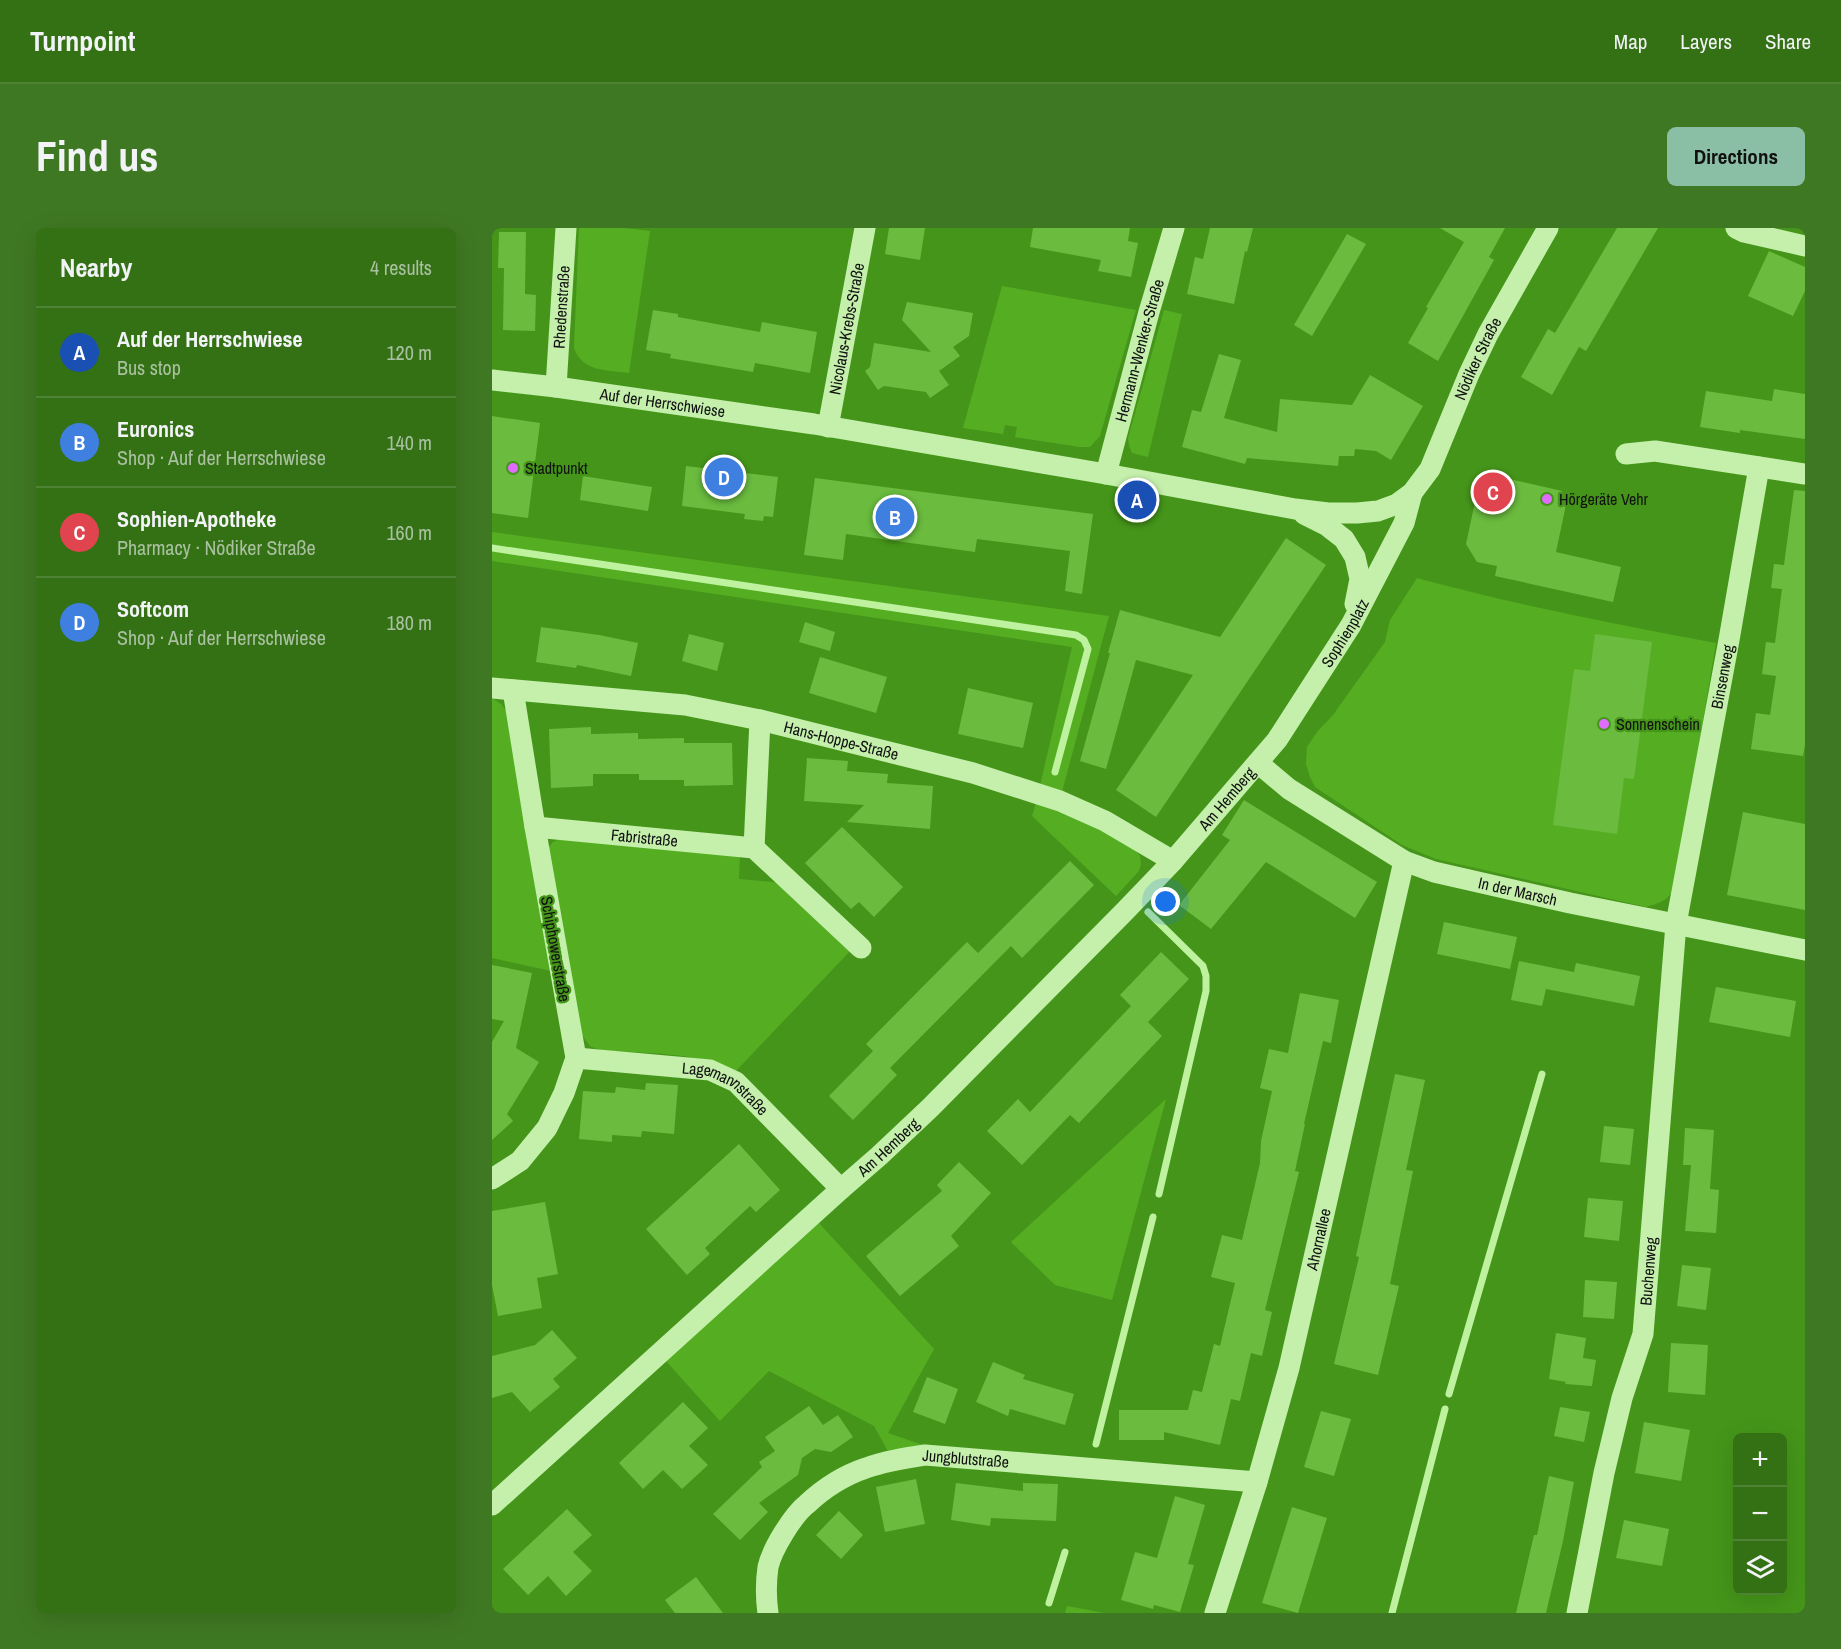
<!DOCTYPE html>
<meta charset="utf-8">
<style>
body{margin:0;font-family:"Archivo Narrow",sans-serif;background:#3f7822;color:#f1f3f6}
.controls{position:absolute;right:18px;bottom:18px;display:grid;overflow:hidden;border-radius:9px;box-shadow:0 6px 24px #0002}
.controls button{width:54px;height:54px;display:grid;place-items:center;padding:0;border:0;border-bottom:2px solid #4e8234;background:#347014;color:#f1f3f6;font:30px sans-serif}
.you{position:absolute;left:674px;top:674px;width:21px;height:21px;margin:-15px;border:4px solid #fff;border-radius:50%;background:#1a73e8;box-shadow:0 0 0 9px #1a73e833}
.badge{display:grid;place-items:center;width:39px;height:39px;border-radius:50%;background:#8abfa5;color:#fff;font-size:20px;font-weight:700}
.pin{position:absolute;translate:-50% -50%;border:3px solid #fff;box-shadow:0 2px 6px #0006}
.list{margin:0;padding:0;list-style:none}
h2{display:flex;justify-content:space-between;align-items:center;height:78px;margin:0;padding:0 24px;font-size:26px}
h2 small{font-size:20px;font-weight:400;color:#a9c1a0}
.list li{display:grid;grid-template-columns:39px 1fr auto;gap:18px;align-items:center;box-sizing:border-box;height:90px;padding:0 24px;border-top:2px solid #4e8234}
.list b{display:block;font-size:22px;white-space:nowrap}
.list p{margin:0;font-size:20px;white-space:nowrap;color:#a9c1a0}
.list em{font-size:20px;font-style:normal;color:#a9c1a0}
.icon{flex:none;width:33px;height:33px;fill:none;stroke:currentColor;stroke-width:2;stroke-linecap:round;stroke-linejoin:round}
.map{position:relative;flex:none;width:1313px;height:1385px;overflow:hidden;border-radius:9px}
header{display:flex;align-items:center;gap:36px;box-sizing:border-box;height:84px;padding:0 30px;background:#347014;border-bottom:2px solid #4e8234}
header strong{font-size:28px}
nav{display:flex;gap:33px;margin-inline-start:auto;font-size:21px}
.intro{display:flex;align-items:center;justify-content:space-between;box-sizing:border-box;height:144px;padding:0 36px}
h1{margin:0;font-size:42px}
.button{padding:15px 27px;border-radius:9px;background:#8abfa5;color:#111;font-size:21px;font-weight:700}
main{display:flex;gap:36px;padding:0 36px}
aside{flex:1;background:#347014;border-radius:9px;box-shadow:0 6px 24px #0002}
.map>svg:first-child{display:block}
.green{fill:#55ae22}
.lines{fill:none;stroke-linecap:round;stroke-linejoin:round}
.stream{stroke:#bef29f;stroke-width:7}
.building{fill:#6abb3e}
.minor{stroke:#c4f0ac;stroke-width:21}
.poi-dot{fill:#e16bff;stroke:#45951a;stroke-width:2}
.labels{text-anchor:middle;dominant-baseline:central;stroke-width:4.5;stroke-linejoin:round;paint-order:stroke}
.street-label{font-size:16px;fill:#111;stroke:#45951a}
.poi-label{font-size:16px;fill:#111;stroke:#45951a;text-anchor:start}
</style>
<header>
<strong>Turnpoint</strong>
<nav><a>Map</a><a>Layers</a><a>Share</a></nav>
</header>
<div class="intro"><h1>Find us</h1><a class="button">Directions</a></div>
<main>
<aside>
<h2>Nearby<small>4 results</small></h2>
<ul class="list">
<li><span class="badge" style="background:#1a4fb4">A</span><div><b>Auf der Herrschwiese</b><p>Bus stop</p></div><em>120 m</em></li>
<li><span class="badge" style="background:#3f7fe0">B</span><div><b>Euronics</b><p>Shop · Auf der Herrschwiese</p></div><em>140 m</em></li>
<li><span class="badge" style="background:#e0444e">C</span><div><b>Sophien-Apotheke</b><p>Pharmacy · Nödiker Straße</p></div><em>160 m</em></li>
<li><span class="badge" style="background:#3f7fe0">D</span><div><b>Softcom</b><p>Shop · Auf der Herrschwiese</p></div><em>180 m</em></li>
</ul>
</aside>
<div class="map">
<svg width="1313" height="1385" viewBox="0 0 1313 1385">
<rect width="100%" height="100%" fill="#45951a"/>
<g class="green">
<path d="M87,0h45l26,3 -21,142c-21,-3 -47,-1 -55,-25z"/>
<polygon points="510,58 644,82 608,208 598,219 588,219 523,209 525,199 513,197 511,206 471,200"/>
<polygon points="672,82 690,86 656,229 640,225 637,217 636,210"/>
<polygon points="0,304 617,388 570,564 548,558 580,419 0,333"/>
<path d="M925,350c99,27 198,46 299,65l-40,241c-7,16 -13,18 -30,23l-210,-48 -34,-14 -87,-58 -5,-10 -4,-13 1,-17 10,-15 16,-17 52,-73 5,-22z"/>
<polygon points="0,470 9,476 15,484 59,743 0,730"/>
<polygon points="544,575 610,601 642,620 648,628 649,636 647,643 624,668 540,588"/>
<path d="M72,609l176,18 -1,24 44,4 69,66 -117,123c-39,-21 -89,-18 -133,-22l-11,-3 -13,-17 -30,-182 5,-6z"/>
<polygon points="674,871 620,1072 563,1057 519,1014"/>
<polygon points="327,995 442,1121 396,1205 466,1229 401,1232 382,1198 277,1143 228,1193 173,1132"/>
<polygon points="575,1378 612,1385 573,1385"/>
</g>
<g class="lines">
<g class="stream">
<polyline points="0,320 584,407 592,412 596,421 563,544"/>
<polyline points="656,684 711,738 714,748 714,763 667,966"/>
<polyline points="957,1166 1050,846"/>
<polyline points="604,1216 661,989"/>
<polyline points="557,1375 573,1324"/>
<polyline points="900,1385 953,1181"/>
</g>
</g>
<g class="building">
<polygon points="397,0 433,0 428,32 393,26"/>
<polygon points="541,0 638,0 636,13 646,15 639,49 606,43 609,32 538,19"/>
<polygon points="718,0 761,0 755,24 753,23 742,76 695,66 703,29 711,31"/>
<polygon points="948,0 1013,0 997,29 1002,32 946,133 916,115 936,80 934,79 972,14"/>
<polygon points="1125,0 1166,0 1094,123 1087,119 1060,167 1029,149 1056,101 1063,105"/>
<polygon points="7,4 34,4 33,66 44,67 43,103 11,102 12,40 6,40"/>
<polygon points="855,6 874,16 820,108 802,97"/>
<polygon points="1277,23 1313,39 1313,63 1301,88 1256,68"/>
<polygon points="415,74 481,85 477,108 461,119 468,128 447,143 457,157 438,170 434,164 392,158 386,162 373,143 378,139 382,115 439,124 410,92"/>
<polygon points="161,82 186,86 186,89 268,104 270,94 325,104 318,145 263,135 261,144 178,130 179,126 154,122"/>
<polygon points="727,126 749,132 732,190 785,204 788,171 860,177 878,147 931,178 899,232 884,223 863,221 862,228 847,228 846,238 755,230 753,236 690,219 700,182 709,184"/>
<polygon points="1282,161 1313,166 1313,211 1248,202 1248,205 1208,199 1214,163 1280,173"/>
<polygon points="0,188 48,195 36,290 0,285"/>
<polygon points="194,238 286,249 281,289 272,288 271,293 252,291 253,286 190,278"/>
<polygon points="91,248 160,259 156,283 88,272"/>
<polygon points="1004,248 1070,263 1075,272 1064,324 1129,339 1121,374 1003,348 1005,338 985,334 974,316 986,260"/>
<polygon points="323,250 601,286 590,366 573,363 578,323 485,311 483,324 354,306 351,332 312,327"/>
<polygon points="1302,262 1313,263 1313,517 1311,528 1259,521 1264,485 1278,487 1284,448 1270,446 1274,414 1283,415 1290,361 1279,360 1282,336 1292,337"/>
<polygon points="794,310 834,337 664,589 624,562 701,447 644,432 614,541 588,533 618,425 616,425 628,382 728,409"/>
<polygon points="313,394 343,404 338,423 307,414"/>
<polygon points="49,399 107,407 146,415 139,448 85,437 84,440 44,434"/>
<polygon points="197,406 232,415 225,443 190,433"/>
<polygon points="1103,406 1160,414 1142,551 1132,550 1125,606 1061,597 1082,441 1098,443"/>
<polygon points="328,429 395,449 384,485 317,465"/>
<polygon points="476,460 541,475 531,520 466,506"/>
<polygon points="99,499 99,506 146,505 146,511 192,510 192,515 240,515 241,557 192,558 192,552 147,552 147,546 101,546 101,558 59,560 57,501"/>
<polygon points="315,530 356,533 355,543 396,546 395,555 441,558 438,601 355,594 372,577 312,573"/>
<polygon points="752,572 885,654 863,690 774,634 719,701 687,677 738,612 730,607"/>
<polygon points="1251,584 1313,596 1313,682 1235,667"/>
<polygon points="350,599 411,659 382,689 367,674 359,681 313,635"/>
<polygon points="578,633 602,657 530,730 519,718 398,840 405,847 361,892 337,868 381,823 374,816 475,714 486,725"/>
<polygon points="952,694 1025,709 1018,741 945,726"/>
<polygon points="669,724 697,751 656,794 670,808 587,895 578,887 530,937 495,903 526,871 538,884 639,778 628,767"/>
<polygon points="1027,733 1082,744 1084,735 1148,748 1142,778 1054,761 1050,778 1019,772"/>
<polygon points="0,737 40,745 24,820 47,834 15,886 21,893 0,912 0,814 12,793 0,791"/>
<polygon points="1224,759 1304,773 1298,809 1217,794"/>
<polygon points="808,765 847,772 839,815 831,813 812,896 813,896 803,943 807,944 773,1082 780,1084 770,1128 759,1125 748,1173 739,1171 728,1217 672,1204 672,1212 627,1212 627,1182 696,1182 701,1162 710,1164 722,1116 728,1118 743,1055 719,1049 730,1007 750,1012 768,935 769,913 780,863 768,860 777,821 796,825"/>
<polygon points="903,846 933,852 914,942 921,943 898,1056 907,1058 886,1147 842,1136 867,1029 864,1028"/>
<polygon points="154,855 186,857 182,906 150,903 149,909 120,907 120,914 87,911 91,863 123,865 124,859 153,862"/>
<polygon points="1112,898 1142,901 1138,937 1108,934"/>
<polygon points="1193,900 1222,902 1218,961 1227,962 1224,1005 1193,1003 1199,937 1191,937"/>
<polygon points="247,916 288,962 264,984 258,978 213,1020 218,1026 195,1047 154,1001"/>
<polygon points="467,934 499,965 459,1008 467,1018 408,1068 374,1028 450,963 445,957"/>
<polygon points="1096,970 1131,973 1127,1013 1092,1009"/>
<polygon points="53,974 66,1046 45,1050 50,1080 6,1088 0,1057 0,983"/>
<polygon points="1190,1037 1219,1040 1214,1082 1185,1078"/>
<polygon points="1093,1052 1125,1054 1122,1091 1091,1089"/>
<polygon points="60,1102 85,1130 61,1151 68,1159 38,1184 20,1164 0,1170 0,1128 43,1117"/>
<polygon points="1064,1105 1094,1110 1091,1130 1104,1132 1100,1158 1073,1156 1074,1154 1057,1151"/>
<polygon points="1179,1115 1216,1117 1213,1167 1176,1164"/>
<polygon points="501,1134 533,1147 531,1151 582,1166 573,1197 518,1181 516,1188 484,1174"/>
<polygon points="435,1149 466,1161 453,1196 421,1184"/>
<polygon points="191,1174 216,1200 197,1218 216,1237 190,1261 171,1242 151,1261 127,1235"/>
<polygon points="317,1178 331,1197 346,1187 361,1209 339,1224 323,1221 310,1230 306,1247 267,1275 276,1284 248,1312 221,1286 270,1239 267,1234 283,1223 273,1209"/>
<polygon points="1068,1179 1098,1184 1092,1214 1062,1208"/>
<polygon points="829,1183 859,1191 842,1248 812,1239"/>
<polygon points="1152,1194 1198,1202 1189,1253 1143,1245"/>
<polygon points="1057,1248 1082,1254 1071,1313 1054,1385 1024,1385 1042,1307 1045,1307"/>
<polygon points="424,1251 433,1296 393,1304 384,1259"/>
<polygon points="464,1255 531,1263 531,1255 566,1256 564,1293 499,1290 498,1298 459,1292"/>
<polygon points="683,1268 713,1277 696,1336 702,1337 688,1384 662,1377 661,1381 629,1372 643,1324 665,1330"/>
<polygon points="800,1279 835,1290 806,1385 770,1375"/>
<polygon points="75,1281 100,1307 81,1324 100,1343 74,1368 56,1348 36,1367 11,1341"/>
<polygon points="347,1283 371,1307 349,1331 324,1307"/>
<polygon points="1132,1292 1177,1301 1170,1338 1124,1330"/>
<polygon points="204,1349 231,1385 183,1385 173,1372"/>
</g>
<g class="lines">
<g class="minor">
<polyline points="1244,0 1252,4 1313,18"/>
<path id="s1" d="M0,152l64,7 258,37 292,50 189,35 33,4h29l21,-2 19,-7 15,-11 18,-24 39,-95 19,-40 60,-106"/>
<path id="s2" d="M64,159l10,-159"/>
<path id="s3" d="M336,199l37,-199"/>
<polyline points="1134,226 1163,223 1313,246"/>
<path id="s4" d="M614,246l43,-162 25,-84"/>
<polyline points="812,286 834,297 852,311 863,329 868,351 863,376"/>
<path id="s5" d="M0,460l193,17 75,15 213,53 87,28 45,20 68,40"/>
<path id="s6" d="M766,535l31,26 115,72 30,11 136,31 235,47"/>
<path id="s7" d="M43,599l219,21 107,100"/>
<polyline points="262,620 268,492"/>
<path id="s8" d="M84,830l134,12 26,12 105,107"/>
<polyline points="0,951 28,933 55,900 72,865 84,830 43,599 21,462"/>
<path id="s9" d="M0,1277l349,-316 38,-33 51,-48 196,-198 47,-49 104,-121 74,-115 53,-102 8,-30"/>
<path id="s10" d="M276,1385c-2,-14 -2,-32 0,-46 4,-18 25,-52 39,-63 16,-15 38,-29 59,-36 19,-7 39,-10 59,-13l332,27"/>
<path id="s11" d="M723,1385l42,-131 32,-114 115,-507"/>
<path id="s12" d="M1085,1385l27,-140 18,-75 21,-64 33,-410 53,-284 30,-173"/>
</g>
</g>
<g class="poi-dot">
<circle cx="21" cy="240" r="6"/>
<circle cx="1055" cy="271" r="6"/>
<circle cx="1112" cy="496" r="6"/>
</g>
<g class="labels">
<g class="street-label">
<text stroke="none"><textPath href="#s2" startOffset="80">Rhedenstraße</textPath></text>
<text stroke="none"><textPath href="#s3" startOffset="100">Nicolaus-Krebs-Straße</textPath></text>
<text stroke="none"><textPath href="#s4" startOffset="128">Hermann-Wenker-Straße</textPath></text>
<text stroke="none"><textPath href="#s1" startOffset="1086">Nödiker Straße</textPath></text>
<text stroke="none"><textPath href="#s1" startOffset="172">Auf der Herrschwiese</textPath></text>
<text stroke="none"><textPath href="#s9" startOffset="1224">Sophienplatz</textPath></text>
<text stroke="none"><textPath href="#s12" startOffset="950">Binsenweg</textPath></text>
<text stroke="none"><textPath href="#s5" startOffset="354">Hans-Hoppe-Straße</textPath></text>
<text stroke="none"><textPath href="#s9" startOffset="1020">Am Hemberg</textPath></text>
<text stroke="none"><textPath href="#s7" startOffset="110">Fabristraße</textPath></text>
<text stroke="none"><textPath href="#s6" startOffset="294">In der Marsch</textPath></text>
<text transform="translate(64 721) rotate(80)">Schiphowerstraße</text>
<text stroke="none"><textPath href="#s8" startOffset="156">Lagemannstraße</textPath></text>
<text stroke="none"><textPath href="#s9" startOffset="534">Am Hemberg</textPath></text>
<text stroke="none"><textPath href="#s11" startOffset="388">Ahornallee</textPath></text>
<text stroke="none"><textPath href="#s12" startOffset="350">Buchenweg</textPath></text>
<text stroke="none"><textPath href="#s10" startOffset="292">Jungblutstraße</textPath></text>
</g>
<g class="poi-label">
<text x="33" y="240">Stadtpunkt</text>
<text x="1067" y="271">Hörgeräte Vehr</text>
<text x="1124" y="496">Sonnenschein</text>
</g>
</g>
</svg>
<div class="controls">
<button>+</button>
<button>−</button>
<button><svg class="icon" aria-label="layers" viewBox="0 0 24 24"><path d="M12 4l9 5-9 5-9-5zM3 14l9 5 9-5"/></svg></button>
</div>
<div class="you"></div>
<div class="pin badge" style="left:645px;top:272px;background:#1a4fb4">A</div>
<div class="pin badge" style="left:403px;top:289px;background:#3f7fe0">B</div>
<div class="pin badge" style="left:1001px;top:264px;background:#e0444e">C</div>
<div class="pin badge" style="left:232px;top:249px;background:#3f7fe0">D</div>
</div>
</main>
